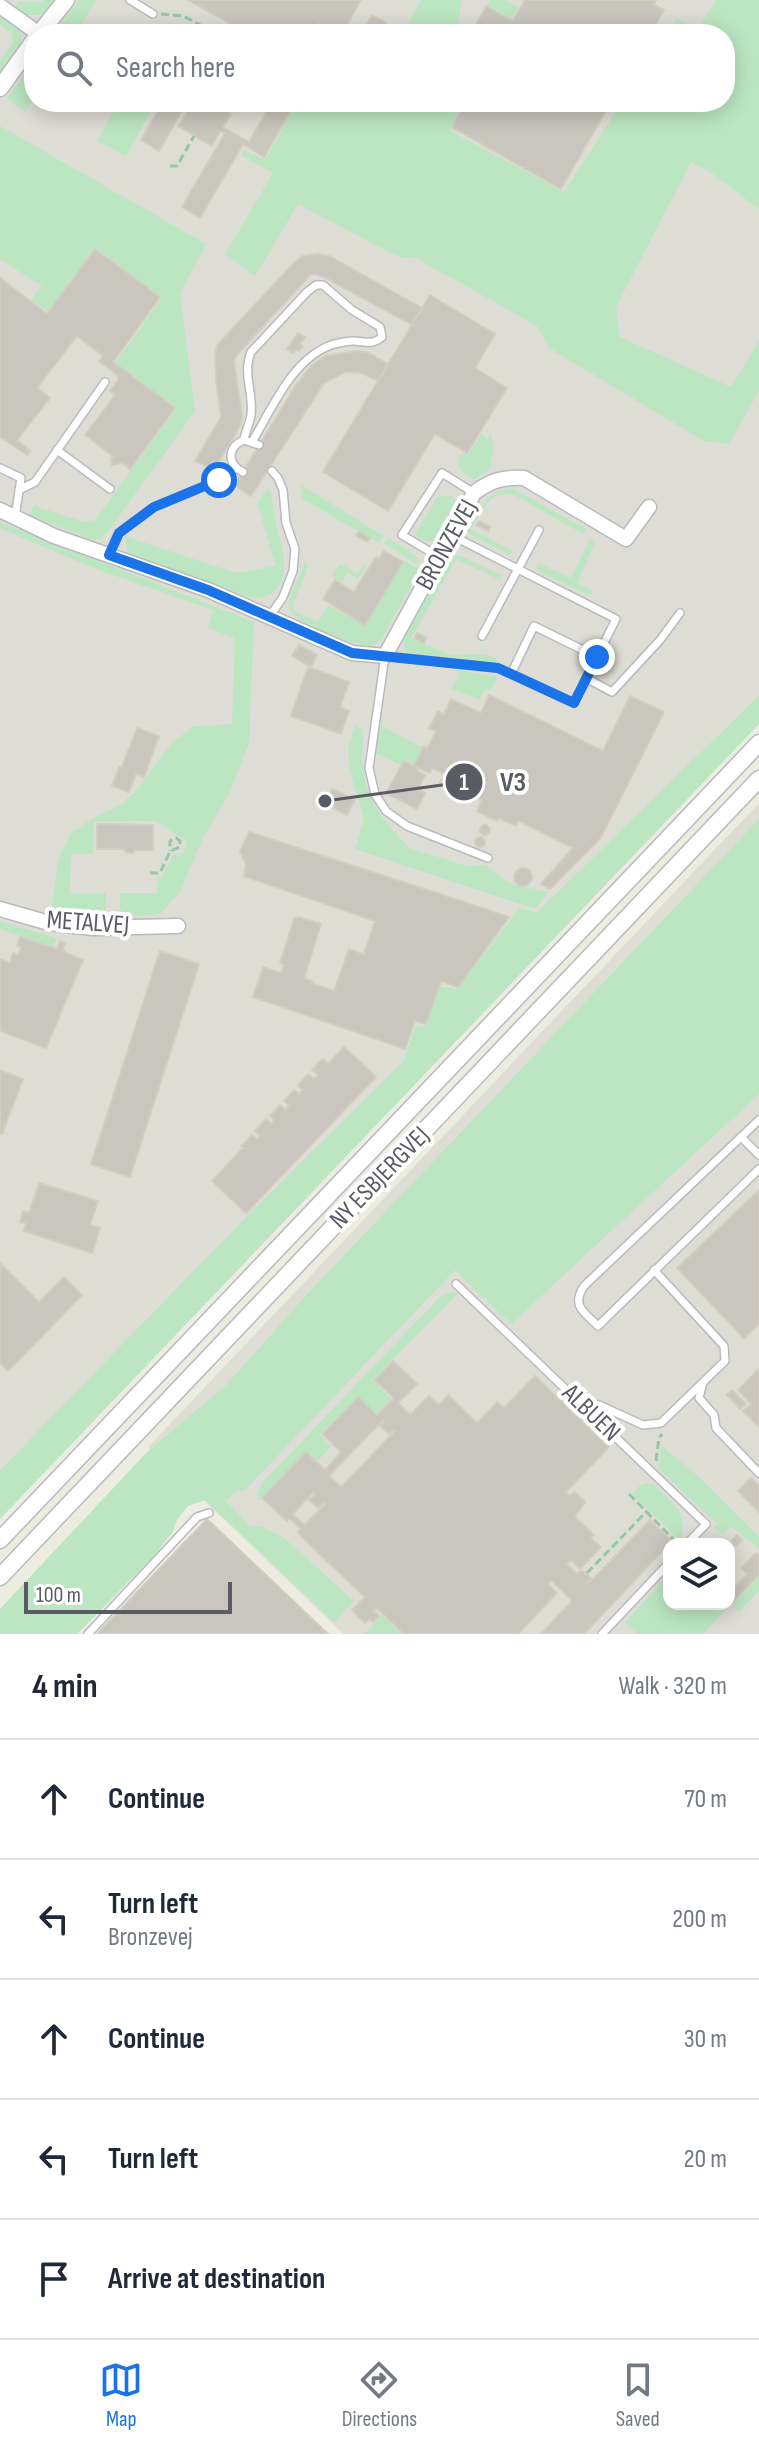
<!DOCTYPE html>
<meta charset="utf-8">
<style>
body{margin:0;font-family:"Sofia Sans Condensed",sans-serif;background:#f2f2f3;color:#1f2937}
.controls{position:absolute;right:24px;bottom:24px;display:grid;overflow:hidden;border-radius:16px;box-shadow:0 4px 20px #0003}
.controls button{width:72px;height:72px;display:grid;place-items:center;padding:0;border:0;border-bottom:2px solid #e0e1e3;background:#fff;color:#1f2937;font:40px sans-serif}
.scale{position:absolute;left:24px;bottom:20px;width:208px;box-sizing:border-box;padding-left:8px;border:4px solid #595c62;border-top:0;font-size:22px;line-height:28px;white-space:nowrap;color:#595c62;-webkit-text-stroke:6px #fff;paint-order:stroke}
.stop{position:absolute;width:24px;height:24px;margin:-18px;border:6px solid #1a73e8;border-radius:50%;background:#fff}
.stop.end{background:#1a73e8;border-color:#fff;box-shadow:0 2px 8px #0008}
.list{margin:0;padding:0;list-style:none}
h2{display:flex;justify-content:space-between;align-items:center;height:104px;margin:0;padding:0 32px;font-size:34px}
h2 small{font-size:26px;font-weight:400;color:#747a83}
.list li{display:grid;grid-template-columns:52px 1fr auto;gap:24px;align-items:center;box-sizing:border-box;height:120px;padding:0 32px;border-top:2px solid #e0e1e3}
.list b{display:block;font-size:30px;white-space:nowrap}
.list p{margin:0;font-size:26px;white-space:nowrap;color:#747a83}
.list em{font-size:26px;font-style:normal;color:#747a83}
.icon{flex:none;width:44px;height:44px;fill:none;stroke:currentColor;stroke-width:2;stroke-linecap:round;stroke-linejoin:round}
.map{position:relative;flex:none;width:759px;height:1634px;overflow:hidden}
.search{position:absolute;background:#fff;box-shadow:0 4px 20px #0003;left:24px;right:24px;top:24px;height:88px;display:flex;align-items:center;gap:20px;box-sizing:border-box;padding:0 28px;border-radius:32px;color:#747a83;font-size:30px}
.sheet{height:704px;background:#fff}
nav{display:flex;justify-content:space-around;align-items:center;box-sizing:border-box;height:112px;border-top:2px solid #e0e1e3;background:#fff;font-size:22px;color:#747a83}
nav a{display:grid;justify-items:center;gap:4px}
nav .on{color:#1a73e8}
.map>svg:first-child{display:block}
.industrial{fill:#ddddd5;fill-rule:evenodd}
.green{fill:#bce6c1}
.building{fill:#c8c6be;stroke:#d2cebf;stroke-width:2;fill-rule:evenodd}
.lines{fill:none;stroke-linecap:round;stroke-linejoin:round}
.service-casing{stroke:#b9bac0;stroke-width:10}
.minor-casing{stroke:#b9bac0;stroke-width:17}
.tertiary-casing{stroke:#b9bac0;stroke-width:19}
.path{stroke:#94c7a9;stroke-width:3;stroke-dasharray:8 4;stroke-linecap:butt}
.service{stroke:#fff;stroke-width:7}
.minor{stroke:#fff;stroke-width:14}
.tertiary{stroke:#fff;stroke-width:16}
.route{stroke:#1a73e8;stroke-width:10}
.labels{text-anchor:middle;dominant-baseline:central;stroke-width:8;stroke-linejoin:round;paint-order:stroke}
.street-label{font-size:26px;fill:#595c62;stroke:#fff}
.leader{fill:none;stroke:#595c62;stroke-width:3}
.callout-dot{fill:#595c62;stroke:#fff;stroke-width:3}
.mark-label{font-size:24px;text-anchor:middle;font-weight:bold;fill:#fff}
.callout-label{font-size:28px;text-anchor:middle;font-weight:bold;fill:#595c62;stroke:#fff;stroke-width:8;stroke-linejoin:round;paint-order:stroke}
</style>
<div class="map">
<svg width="759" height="1634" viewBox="0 0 759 1634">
<rect width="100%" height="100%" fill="#edece1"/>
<g class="industrial">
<path d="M0,0h759v695l-222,217 -18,-4 -62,81 -17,-3 -15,42 -9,-3 -13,36 -403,409zM34,34h691v68h-691z"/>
<path d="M759,803v831h-415l-196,-187zM669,1544h60v60h-60z"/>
</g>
<g class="green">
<polygon points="44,0 54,0 41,15 28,15 15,8 18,2 42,2"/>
<polygon points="79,0 97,0 75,34 54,34"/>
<polygon points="421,0 462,0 456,34 402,34"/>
<polygon points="491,0 505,0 518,7 512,19 487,5"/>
<polygon points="716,0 759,0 759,209 710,172 691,162 616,307 620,337 731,387 759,341 759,391 729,444 704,441 549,348 537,326 414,257 404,258 390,253 298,204 255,276 225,254 273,173 241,155 244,150 265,160 298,102 463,102 449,130 564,192 622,102 725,102 725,34 666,34 677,18 698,29"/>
<path d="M0,15c5,3 14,7 17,12 13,17 -8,35 -17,48v-14l13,-18 -2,-10 -11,-9z"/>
<polygon points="34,62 34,98 25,111 7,98"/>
<polygon points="119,102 156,102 126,156 97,141"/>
<polygon points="0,126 206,244 180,293 195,411 109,530 101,538 93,540 31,516 29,514 36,503 38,507 84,522 95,520 177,408 115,363 162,298 95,247 48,311 31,300 42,286 0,259"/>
<polygon points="482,433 487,439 491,434 494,448 489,470 474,480 461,471 458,461 462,453 468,455"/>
<polygon points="301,485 384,536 379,543 301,498"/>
<path d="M269,487c4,9 4,20 6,30 2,14 8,28 9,43 2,24 -11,42 -36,37l-116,-42 -5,-4 -2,-15 111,37 40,-7 -19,-63z"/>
<path d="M512,488l74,41 -3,5 -69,-39c-25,-5 -31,15 -43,34l42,22 -3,4 -41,-21 -1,-5c11,-20 19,-39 44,-41z"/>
<path d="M447,495l13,7 -21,37c-9,7 -16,1 -25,-4l23,-38z"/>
<polygon points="0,522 254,622 249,744 228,795 202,840 179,893 160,914 122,917 120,914 120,893 157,893 157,878 162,877 173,855 183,853 187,841 155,821 94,822 93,854 71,854 70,894 106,893 106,916 104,918 51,914 58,861 70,834 92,819 122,804 139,787 172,743 194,726 232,724 235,638 208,628 213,610 98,570 0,528"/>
<polygon points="389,538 420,559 416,564 384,543"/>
<polygon points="590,539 595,542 577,583 594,592 589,595 541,573 536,568 538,563 571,578"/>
<path d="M459,555l42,20 -1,5 -44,-21 -45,79 40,17 31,-1 14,4 2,10 -8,-6 -83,-9c-3,-5 -4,-6 -3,-12 2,-17 38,-68 48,-85z"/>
<path d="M404,561l16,9 -39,70 -8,6c-17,1 -83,-23 -84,-41 0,-14 13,-29 16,-43l2,1c0,17 -13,30 -14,48l25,10 10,-16 36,20z"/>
<polygon points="340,564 358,573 364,564 367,565 358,579 347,573 342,582 332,576"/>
<polygon points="459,670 498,677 490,691 485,689 480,700 451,689 459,677"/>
<polygon points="759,695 759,724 0,1519 0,1470 244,1219 403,1061 416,1025 425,1027 440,986 457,989 519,908 537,912"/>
<polygon points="380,725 422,747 414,764 404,759 400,765 375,753"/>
<polygon points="355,726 363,730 362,758 366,787 380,815 409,848 467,866 486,865 511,884 549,892 535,909 355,849 364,818 349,767 348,749"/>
<polygon points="759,819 759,1094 511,1324 455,1270 245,1490 236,1491 226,1501 249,1525 263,1527 284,1538 354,1601 334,1622 205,1500 188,1506 177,1520 173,1532 152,1558 77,1634 0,1634 0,1609 146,1453 225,1386 311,1290"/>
<polygon points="0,921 56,938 54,947 0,929"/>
<polygon points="452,1292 458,1293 373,1380 391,1399 377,1413 358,1396 320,1435 331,1446 318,1461 306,1451 259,1500 257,1494 263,1482 441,1296"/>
<polygon points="662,1446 699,1477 759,1537 759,1549 731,1526 723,1534 714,1528 717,1524 658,1468"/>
<path d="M648,1483l5,1c20,19 36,27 27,56l-48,-46 8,-9z"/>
<polygon points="669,1574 669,1604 729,1603 731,1605 703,1634 638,1634 625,1622"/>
<polygon points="759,1577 759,1591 739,1611 733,1606"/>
<polygon points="382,1615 402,1634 364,1634"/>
</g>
<g class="building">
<polygon points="188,0 361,0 342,34 319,23 313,34 228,34 224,32 229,23"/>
<polygon points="525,0 656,0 654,4 664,10 650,34 471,34 486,6 513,21"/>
<polygon points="372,15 386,23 380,34 361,34"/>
<polygon points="163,102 180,102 186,105 188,102 210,102 231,114 223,127 249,142 272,102 296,102 264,157 243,144 200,218 182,207 225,133 220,131 212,146 178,126 187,112 183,109 159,151 141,140"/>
<polygon points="466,102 611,102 561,189 452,127"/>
<polygon points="95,249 160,297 113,362 175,408 130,469 122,463 112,465 111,458 114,457 85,435 115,395 110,391 118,380 117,375 99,361 103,356 77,336 37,388 50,398 17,440 31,451 27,455 0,437 0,278 47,314"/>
<polygon points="318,254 329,256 422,308 412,325 330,280 316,274 310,275 236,356 234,361 242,416 240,426 214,470 195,461 221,417 216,381 215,356 217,345 294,263 303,256"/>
<polygon points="430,295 495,334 475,368 507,388 467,453 435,434 388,511 323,472"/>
<polygon points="298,333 305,337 300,344 303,346 299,351 296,349 293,353 287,349"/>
<polygon points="357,351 369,353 388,364 378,381 362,373 345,372 324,383 251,496 235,485 296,385 312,365 326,356"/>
<polygon points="479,521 490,527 488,531 476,525"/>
<polygon points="359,531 370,538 367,542 356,535"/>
<polygon points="384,551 403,562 365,625 323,599 335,580 354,592 376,557 379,559"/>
<polygon points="417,633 427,638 424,643 415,638"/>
<polygon points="299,645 317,655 311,667 292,656"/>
<polygon points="308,667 349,682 340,707 349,711 341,734 291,716"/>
<polygon points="489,695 603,751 630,696 664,712 600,839 550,889 541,884 573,848 519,821 516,826 499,818 497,821 477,811 482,800 446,782 445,785 440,783 443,777 447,779 449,776 432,768 430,773 417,767 416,770 425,775 418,789 425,793 417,809 386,793 404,761 414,766 423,747 427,749 436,731 429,728 438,711 444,714 451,699 481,713"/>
<polygon points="137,728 159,736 144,777 136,774 129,792 112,786 119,767 122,767"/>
<polygon points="332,789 355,800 347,815 325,804"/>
<polygon points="97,824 153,825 153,850 134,850 134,853 125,852 125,849 97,849"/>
<circle cx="485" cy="830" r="5"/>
<polygon points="249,832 437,893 509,917 458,987 441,981 426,1024 415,1021 405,1049 253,997 263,967 281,973 284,965 280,963 294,919 299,917 321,924 304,978 312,981 311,983 334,991 349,949 364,954 375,921 244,876 246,865 240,851"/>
<circle cx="480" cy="842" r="5"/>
<circle cx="523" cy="877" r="9"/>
<polygon points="20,937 57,949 60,941 65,943 62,951 83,960 46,1048 0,1031 0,959 10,963 13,953 18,955 21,947 17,946"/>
<polygon points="160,951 199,964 130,1177 91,1164"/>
<polygon points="344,1047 376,1077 246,1213 212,1181 243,1148 241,1146 252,1135 257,1139 260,1136 255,1131 266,1119 271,1124 274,1120 270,1116 280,1105 285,1110 289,1105 284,1101 294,1090 299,1094 303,1090 298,1085 308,1074 314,1079 318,1075 312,1070 323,1059 328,1064"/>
<polygon points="0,1070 23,1079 2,1134 0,1134"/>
<polygon points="39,1183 98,1201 90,1225 100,1228 92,1253 24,1231 26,1224 20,1222 23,1211 29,1213"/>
<polygon points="759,1190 759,1324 744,1338 677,1268"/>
<polygon points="0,1263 39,1302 64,1277 82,1295 8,1371 0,1363"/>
<path d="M393,1361l24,23 -19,19 12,12 19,-19 10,9 9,-10 29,28 20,-21 7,6 31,-32 74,71 -43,45 4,4 4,-4 11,10 -10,15 19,18 -3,3 10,9 -21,22 -9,-9 -4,4 10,10 4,-4 10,8 -5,5 2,1 62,-64 22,21 -88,93h-43l31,-33 -21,-21 -3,4 9,9 -39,41h-114l-27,-26 -3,3 5,5 -6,6 -4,-3 -4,4 -13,-13 13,-13 -58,-55 -9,-10 3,-3 -12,-11 -2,3 -25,-23 44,-46 19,18 16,-18 -18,-18 35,-37 19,18 17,-17 -19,-18zM383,1420l1,1 -4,5 9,8 4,-4 2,1 -54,56 -12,-11zM313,1492l2,2 -6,6 9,8 6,-6 1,2 -20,21 -12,-11z"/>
<polygon points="759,1369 759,1427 743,1411 751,1404 738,1390"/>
<polygon points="732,1390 746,1404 740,1409 727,1395"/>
<polygon points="751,1478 759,1486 759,1512 738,1491"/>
<polygon points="207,1519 328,1634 97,1634"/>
<polygon points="737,1535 742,1540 736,1546 731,1541"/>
<polygon points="756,1553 759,1555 759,1575 732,1603 729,1600 729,1593 747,1574 741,1568"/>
</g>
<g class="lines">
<defs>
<g id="service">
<polyline points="130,0 153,14"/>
<path d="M244,440c1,-8 6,-17 7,-25 3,-22 -9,-41 0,-63l56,-60 9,-7h7l29,25 28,17 2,10c-10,9 -18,4 -29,4 -6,0 -13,2 -19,3 -41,13 -61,63 -82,98"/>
<polyline points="57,450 110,489"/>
<polyline points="0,468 21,478 15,517"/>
<path d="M243,472c-16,-8 -16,-25 1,-32l15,5"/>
<polyline points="19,490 35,482 105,382"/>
<polyline points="451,535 616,619 574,703 498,668 385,656 369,768 375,794 386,811 407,826 488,858"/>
<polyline points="109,555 119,533 154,507 219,480 236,468"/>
<polyline points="439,557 402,535 442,473 474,493"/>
<polyline points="270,616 283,597 293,571 295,549 286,523 283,490 278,478 272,471"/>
<polyline points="482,636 539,530"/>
<polyline points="511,674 534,626 597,657"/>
<polyline points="586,678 612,692 660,640 680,613"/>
<path d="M759,1120l-175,166c-13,20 0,26 14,40l161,-157"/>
<polyline points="741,1137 759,1155"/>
<polyline points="456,1284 706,1524 687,1544"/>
<polyline points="702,1386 699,1398 714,1415 716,1428 759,1473"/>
<polyline points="580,1403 599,1405 643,1425 661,1423 725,1361 724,1346 654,1270"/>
<polyline points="88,1634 197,1517 209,1513"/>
<polyline points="602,1634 669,1563"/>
</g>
<g id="minor">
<polyline points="0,6 39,34"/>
<path d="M0,510l54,26 154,54 144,63 33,3 89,-163c17,-13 29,-16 50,-15l102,61 23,-32"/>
<polyline points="0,909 49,923 93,928 178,926"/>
</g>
<g id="tertiary">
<polyline points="39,34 66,0"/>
<polyline points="0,88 34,41"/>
<polyline points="0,1540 759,743"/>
<polyline points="0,1577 759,779"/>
</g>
</defs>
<use href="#service" class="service-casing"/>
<use href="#minor" class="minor-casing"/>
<use href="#tertiary" class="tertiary-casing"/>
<g class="path">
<polyline points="161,14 183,16 216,33"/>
<polyline points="170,166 177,166 194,136"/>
<polyline points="150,873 160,873 170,851 180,847 180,841 176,838 170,841 170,851"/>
<polyline points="656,1461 659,1438 662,1434"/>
<polyline points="629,1494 678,1544"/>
<polyline points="587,1573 647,1511"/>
</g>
<use href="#service" class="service"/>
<use href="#minor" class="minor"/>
<use href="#tertiary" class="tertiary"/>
</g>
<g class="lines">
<polyline class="route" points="219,480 154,507 119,533 109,555 208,590 352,653 498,668 574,703 597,657"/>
</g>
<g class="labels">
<g class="street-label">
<text transform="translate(447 545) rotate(-61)">BRONZEVEJ</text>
<text transform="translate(88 923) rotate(4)">METALVEJ</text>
<text transform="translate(380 1178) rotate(-46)">NY ESBJERGVEJ</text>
<text transform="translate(591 1413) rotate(44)">ALBUEN</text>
</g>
</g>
<path class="leader" d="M325 801L464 782"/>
<g class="callout-dot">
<circle cx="325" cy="801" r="8"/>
<circle cx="464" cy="782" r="20"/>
</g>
<g class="mark-label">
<text x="464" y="790">1</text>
</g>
<g class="callout-label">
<text x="513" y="791">V3</text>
</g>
</svg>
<div class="controls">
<button><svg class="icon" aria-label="layers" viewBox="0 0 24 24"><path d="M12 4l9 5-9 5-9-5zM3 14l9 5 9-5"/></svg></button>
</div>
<div class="scale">100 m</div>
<div class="stop" style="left:219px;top:480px"></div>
<div class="stop end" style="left:597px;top:657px"></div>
<div class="search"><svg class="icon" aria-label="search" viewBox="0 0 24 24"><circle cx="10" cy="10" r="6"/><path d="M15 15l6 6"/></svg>Search here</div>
</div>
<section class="sheet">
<h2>4 min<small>Walk · 320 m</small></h2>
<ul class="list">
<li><svg class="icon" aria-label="ahead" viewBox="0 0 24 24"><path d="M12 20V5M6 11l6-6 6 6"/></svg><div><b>Continue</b></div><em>70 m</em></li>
<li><svg class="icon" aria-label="left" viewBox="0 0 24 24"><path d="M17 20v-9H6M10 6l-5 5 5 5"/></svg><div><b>Turn left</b><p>Bronzevej</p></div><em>200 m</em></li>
<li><svg class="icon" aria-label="ahead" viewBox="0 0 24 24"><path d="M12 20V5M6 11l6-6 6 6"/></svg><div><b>Continue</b></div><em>30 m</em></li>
<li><svg class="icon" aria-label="left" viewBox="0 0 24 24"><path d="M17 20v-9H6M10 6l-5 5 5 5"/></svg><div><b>Turn left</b></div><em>20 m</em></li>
<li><svg class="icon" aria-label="arrive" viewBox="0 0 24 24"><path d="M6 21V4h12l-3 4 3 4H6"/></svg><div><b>Arrive at destination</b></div></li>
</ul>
</section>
<nav>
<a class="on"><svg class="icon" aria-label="map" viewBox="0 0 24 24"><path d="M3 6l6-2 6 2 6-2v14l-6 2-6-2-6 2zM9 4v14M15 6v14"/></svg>Map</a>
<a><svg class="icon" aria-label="directions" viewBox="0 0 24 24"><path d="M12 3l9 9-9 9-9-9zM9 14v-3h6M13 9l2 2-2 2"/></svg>Directions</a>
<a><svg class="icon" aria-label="saved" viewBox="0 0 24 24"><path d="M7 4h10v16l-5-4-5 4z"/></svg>Saved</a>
</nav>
